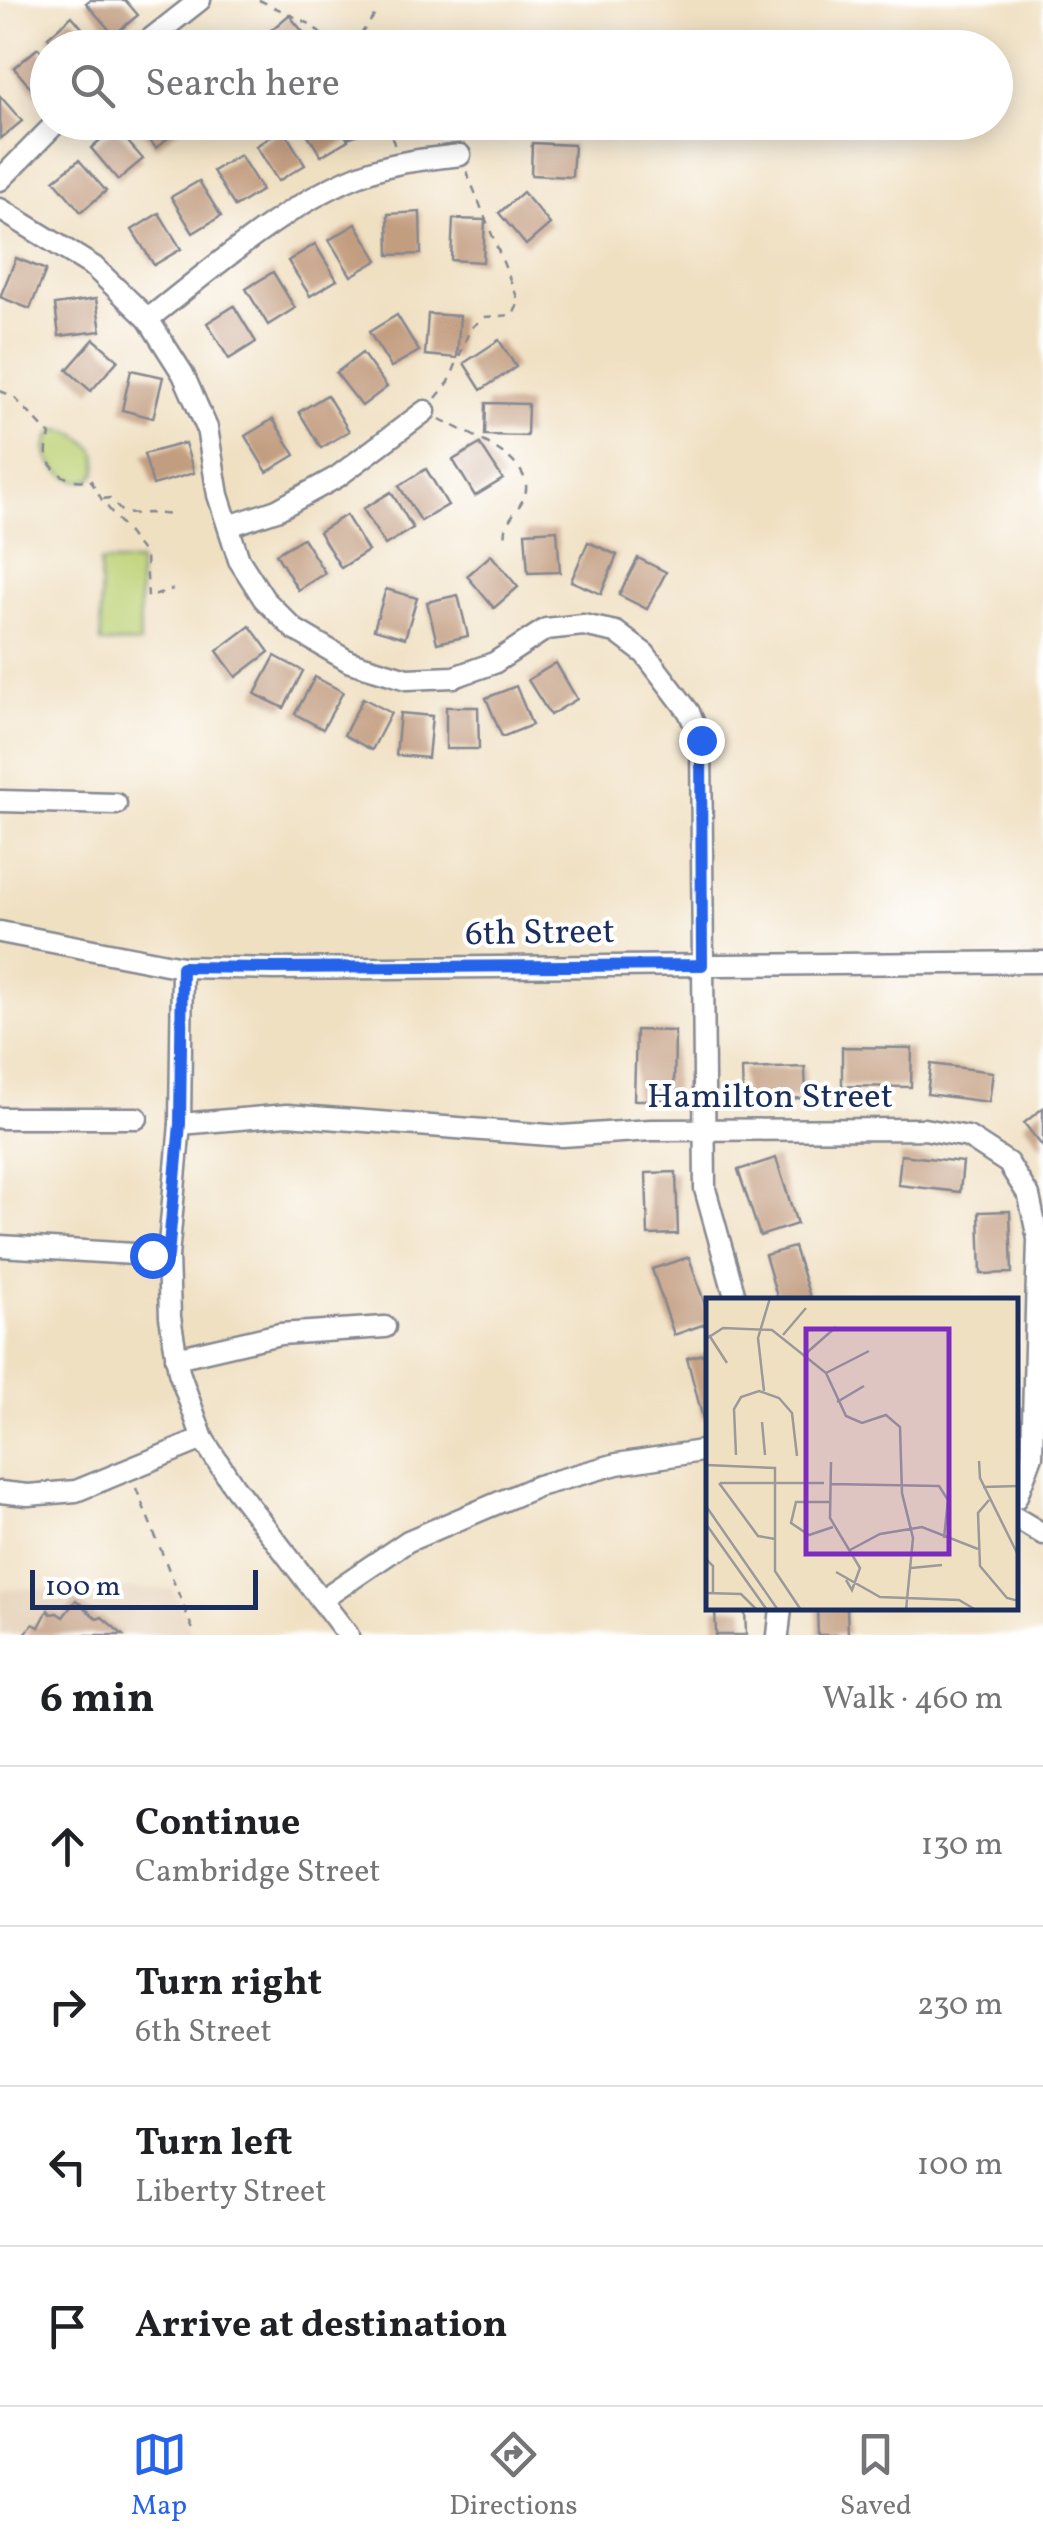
<!DOCTYPE html>
<meta charset="utf-8">
<style>
body{margin:0;font-family:Vollkorn,serif;background:#f2f2f2;color:#202124}
.scale{position:absolute;left:30px;bottom:25px;width:228px;box-sizing:border-box;padding-left:10px;border:5px solid #1b2f5e;border-top:0;font-size:28px;line-height:35px;white-space:nowrap;color:#1b2f5e;-webkit-text-stroke:8px #fff;paint-order:stroke}
.stop{position:absolute;width:30px;height:30px;margin:-22px;border:8px solid #2563eb;border-radius:50%;background:#fff}
.stop.end{background:#2563eb;border-color:#fff;box-shadow:0 2px 10px #0008}
.list{margin:0;padding:0;list-style:none}
h2{display:flex;justify-content:space-between;align-items:center;height:130px;margin:0;padding:0 40px;font-size:42px}
h2 small{font-size:32px;font-weight:400;color:#757577}
.list li{display:grid;grid-template-columns:65px 1fr auto;gap:30px;align-items:center;box-sizing:border-box;height:160px;padding:0 40px;border-top:2px solid #e0e0e0}
.list b{display:block;font-size:38px;white-space:nowrap}
.list p{margin:0;font-size:32px;white-space:nowrap;color:#757577}
.list em{font-size:32px;font-style:normal;color:#757577}
.icon{flex:none;width:55px;height:55px;fill:none;stroke:currentColor;stroke-width:2;stroke-linecap:round;stroke-linejoin:round}
.map{position:relative;flex:none;width:1043px;height:1635px;overflow:hidden}
.search{position:absolute;background:#fff;box-shadow:0 5px 25px #0003;left:30px;right:30px;top:30px;height:110px;display:flex;align-items:center;gap:25px;box-sizing:border-box;padding:0 35px;border-radius:55px;color:#757577;font-size:38px}
.sheet{height:770px;background:#fff}
nav{display:flex;justify-content:space-around;align-items:center;box-sizing:border-box;height:140px;border-top:2px solid #e0e0e0;background:#fff;font-size:28px;color:#757577}
nav a{display:grid;justify-items:center;gap:5px}
nav .on{color:#2563eb}
.map>svg:first-child{display:block}
.built{fill:#e4d0b6}
.green{fill:#bdd276;stroke:#6c806a;stroke-width:2.5}
.building{fill:#c39d80}
.lines{fill:none;stroke-linecap:round;stroke-linejoin:round}
.minor-casing{stroke:#868890;stroke-width:25}
.path{stroke:#868890;stroke-width:2.5;stroke-dasharray:8 8;stroke-linecap:butt}
.minor{stroke:#fff;stroke-width:20}
.route{stroke:#2563eb;stroke-width:12}
.labels{text-anchor:middle;dominant-baseline:central;stroke-width:8;stroke-linejoin:round;paint-order:stroke}
.street-label{font-size:35px;fill:#1b2f5e;stroke:#fff}
.inset-road{fill:none;stroke:#9b999a;stroke-width:2.5}
.view{fill:#7b2cbf;fill-opacity:0.15;stroke:#7b2cbf;stroke-width:5}
.inset-edge{fill:none;stroke:#1b2f5e;stroke-width:5}
</style>
<div class="map">
<svg width="1043" height="1635" viewBox="0 0 1043 1635">
<rect width="100%" height="100%" fill="#fff"/>
<filter id="ink" filterUnits="userSpaceOnUse"><feTurbulence type="fractalNoise" baseFrequency=".01" numOctaves="2"/><feDisplacementMap in="SourceGraphic" scale="20" xChannelSelector="R" yChannelSelector="G"/><feConvolveMatrix kernelMatrix="1 2 1 2 8 2 1 2 1" color-interpolation-filters="sRGB"/></filter>
<filter id="wash" filterUnits="userSpaceOnUse"><feTurbulence type="fractalNoise" baseFrequency=".0048" numOctaves="4" result="noise"/><feDisplacementMap in="SourceGraphic" scale="40" xChannelSelector="R" yChannelSelector="G"/><feGaussianBlur stdDeviation="2.25" result="paint"/><feColorMatrix in="noise" values="0 0 0 0 0 0 0 0 0 0 0 0 0 0 0 0 0 1.4 0 .05"/><feComposite in="paint" operator="in"/></filter>
<g filter="url(#wash)">
<rect width="100%" height="100%" fill="#f0e0c2"/>
<polygon class="built" points="0,1589 173,1589 192,1635 0,1635"/>
<g class="green">
<path d="M56,430c19,0 46,16 41,39 -8,34 -75,-10 -41,-39z"/>
<polygon points="100,562 139,562 140,644 101,643"/>
</g>
<g id="blocks">
<g class="building">
<polygon points="90,0 125,0 138,15 114,35 86,3"/>
<polygon points="289,15 316,48 274,48 264,36"/>
<polygon points="72,16 99,48 57,48 48,37"/>
<polygon points="38,48 48,59 48,95 41,100 14,68"/>
<polygon points="0,96 22,121 0,139"/>
<polygon points="135,122 177,122 181,127 156,148"/>
<polygon points="300,122 337,122 348,140 321,156"/>
<polygon points="343,122 377,122 379,127 348,138"/>
<polygon points="115,127 143,159 118,180 91,148"/>
<polygon points="283,129 305,165 278,181 256,146"/>
<polygon points="532,143 574,145 572,177 531,175"/>
<polygon points="240,155 262,190 235,207 213,171"/>
<polygon points="79,160 106,191 81,212 54,180"/>
<polygon points="199,181 221,216 193,233 171,197"/>
<polygon points="523,192 550,224 526,245 499,213"/>
<polygon points="420,212 421,254 389,255 388,214"/>
<polygon points="159,213 181,249 154,265 132,230"/>
<polygon points="453,219 485,220 483,262 451,260"/>
<polygon points="356,224 378,260 351,276 329,240"/>
<polygon points="315,244 337,280 310,296 288,261"/>
<polygon points="16,258 46,270 30,309 0,297"/>
<polygon points="273,272 295,308 268,325 246,289"/>
<polygon points="96,299 101,331 59,336 55,305"/>
<polygon points="234,306 256,342 229,359 207,323"/>
<polygon points="428,314 460,316 457,358 425,355"/>
<polygon points="397,315 419,351 391,367 369,332"/>
<polygon points="94,339 118,360 91,391 67,370"/>
<polygon points="499,340 516,367 481,390 464,363"/>
<polygon points="362,353 387,387 362,406 336,373"/>
<polygon points="131,370 163,377 153,418 122,410"/>
<polygon points="327,395 349,431 321,448 299,412"/>
<polygon points="486,403 528,404 527,436 485,435"/>
<polygon points="273,419 295,455 267,472 245,436"/>
<polygon points="185,443 194,473 153,485 144,454"/>
<polygon points="480,444 503,479 475,496 453,460"/>
<polygon points="426,469 448,505 421,521 399,486"/>
<polygon points="391,492 413,528 385,545 363,509"/>
<polygon points="346,515 368,551 341,568 319,532"/>
<polygon points="557,530 560,572 528,573 525,532"/>
<polygon points="303,538 325,573 298,590 276,554"/>
<polygon points="588,542 617,555 601,594 571,581"/>
<polygon points="491,555 518,587 494,608 467,576"/>
<polygon points="638,558 666,572 647,609 619,595"/>
<polygon points="386,589 417,598 405,638 374,629"/>
<polygon points="458,595 468,636 437,643 427,602"/>
<polygon points="250,626 269,652 236,677 217,651"/>
<polygon points="275,656 303,671 284,708 255,694"/>
<polygon points="556,663 577,699 550,715 528,680"/>
<polygon points="315,677 343,692 323,729 295,714"/>
<polygon points="516,686 532,725 502,737 486,698"/>
<polygon points="363,698 391,713 372,750 344,735"/>
<polygon points="446,707 478,707 479,749 446,749"/>
<polygon points="400,713 432,716 428,758 396,755"/>
<polygon points="636,1030 675,1031 674,1100 634,1100"/>
<polygon points="842,1047 912,1048 911,1087 842,1086"/>
<polygon points="931,1064 993,1072 989,1102 927,1094"/>
<polygon points="805,1067 806,1098 743,1100 742,1069"/>
<polygon points="1043,1108 1043,1147 1024,1123"/>
<polygon points="901,1155 963,1162 960,1192 898,1185"/>
<polygon points="776,1158 797,1224 760,1236 738,1170"/>
<polygon points="676,1172 678,1234 648,1235 646,1173"/>
<polygon points="1010,1211 1012,1273 981,1274 979,1212"/>
<polygon points="794,1247 811,1300 778,1300 765,1255"/>
<polygon points="689,1257 708,1314 708,1323 674,1335 652,1269"/>
<polygon points="708,1353 708,1417 703,1419 687,1358"/>
<polygon points="76,1600 97,1619 102,1617 123,1635 24,1635 33,1624 39,1627 48,1610 51,1614 57,1613 63,1617"/>
<polygon points="715,1608 745,1608 746,1635 716,1635"/>
<polygon points="817,1608 847,1608 848,1635 818,1635"/>
</g>
</g>
</g>
<g filter="url(#ink)">
<use href="#blocks" fill-opacity="0" stroke="#868890" stroke-width="2.5"/>
<g class="lines">
<defs>
<g id="minor">
<polyline points="139,48 200,0"/>
<polyline points="0,180 57,122"/>
<polyline points="0,209 94,267 148,319 183,374 207,428 218,495 239,560 264,599 294,629 350,662 407,679 454,677 494,663 546,629 583,625 616,632 645,654 689,712 701,740 705,1189 736,1300"/>
<path d="M148,319c64,-50 143,-120 220,-147 30,-11 61,-13 92,-17"/>
<polyline points="229,526 277,510 337,477 425,411"/>
<polyline points="0,801 116,804"/>
<polyline points="0,932 182,967 274,969 1043,962"/>
<polyline points="182,967 180,1124 168,1256 170,1317 179,1372 203,1439 233,1485 348,1635"/>
<polyline points="0,1118 137,1118"/>
<polyline points="180,1124 287,1115 562,1136 651,1130 924,1129 968,1137 1008,1163 1029,1196 1038,1239 1032,1456 1016,1498"/>
<polyline points="0,1246 168,1256"/>
<polyline points="176,1358 280,1334 385,1327"/>
<polyline points="0,1492 28,1495 76,1491 203,1439"/>
<polyline points="1016,1518 1043,1534"/>
<polyline points="321,1600 408,1541 538,1486 617,1464 708,1450"/>
<polyline points="778,1635 781,1608"/>
</g>
</defs>
<use href="#minor" class="minor-casing"/>
<g class="path">
<polyline points="259,0 312,25 334,48"/>
<polyline points="351,48 376,13"/>
<polyline points="387,122 395,147"/>
<path d="M0,391l13,5 37,39c-2,8 -5,17 -2,25 8,16 25,24 42,19l12,21 44,56 2,42 25,-9"/>
<polyline points="436,398 449,382 470,329 484,317 513,315 519,302 466,170"/>
<path d="M440,419c24,13 90,38 86,71 -2,14 -14,23 -19,35 -2,5 -1,10 -2,16"/>
<polyline points="103,499 109,498 124,514 150,513 173,515"/>
<polyline points="136,1488 195,1635"/>
</g>
<use href="#minor" class="minor"/>
</g>
</g>
<g class="lines" filter="url(#ink)">
<polyline class="route" points="152,1255 168,1256 180,1124 182,967 274,968 702,965 701,740"/>
</g>
<g class="labels">
<g class="street-label">
<text transform="translate(540 934) rotate(-1)">6th Street</text>
<text x="770" y="1098">Hamilton Street</text>
</g>
</g>
<g transform="translate(706 1298)">
<rect width="312" height="312" fill="#f0e0c2"/>
<path class="inset-road" d="M3,37l18,28M77,37l23,-27M0,41l17,-11 49,2 54,43 20,43 16,7 24,-8 14,12 2,66 11,45 -7,72M97,58l33,-29M120,75l43,-22M58,93l-6,-53 12,-40M131,104l27,-16M56,124l3,33M30,157l-2,-46 7,-12 18,-6 20,7 13,15 5,43M273,163l1,17 39,79M125,164l-1,56 30,50 -8,22 -6,-10M0,167l69,3v103l26,39M13,185l39,53 17,3M14,185h104M124,186l109,2 9,14 -4,38M277,189l36,-1M283,202l-11,13 2,53 27,32 12,3M123,204h-33l-5,21 18,12 24,-8M0,208l72,104M0,226l61,86M144,252l30,-16 42,-7 56,22M0,261l7,7v28M205,270l31,-3M130,274l44,25 79,3 17,10M0,295l35,1 16,16"/>
<path class="view" d="M100,31h143v225h-143z"/>
<rect width="312" height="312" class="inset-edge"/>
</g>
</svg>
<div class="scale">100 m</div>
<div class="stop" style="left:152px;top:1255px"></div>
<div class="stop end" style="left:701px;top:740px"></div>
<div class="search"><svg class="icon" aria-label="search" viewBox="0 0 24 24"><circle cx="10" cy="10" r="6"/><path d="M15 15l6 6"/></svg>Search here</div>
</div>
<section class="sheet">
<h2>6 min<small>Walk · 460 m</small></h2>
<ul class="list">
<li><svg class="icon" aria-label="ahead" viewBox="0 0 24 24"><path d="M12 20V5M6 11l6-6 6 6"/></svg><div><b>Continue</b><p>Cambridge Street</p></div><em>130 m</em></li>
<li><svg class="icon" aria-label="right" viewBox="0 0 24 24"><path d="M7 20v-9h11M14 6l5 5-5 5"/></svg><div><b>Turn right</b><p>6th Street</p></div><em>230 m</em></li>
<li><svg class="icon" aria-label="left" viewBox="0 0 24 24"><path d="M17 20v-9H6M10 6l-5 5 5 5"/></svg><div><b>Turn left</b><p>Liberty Street</p></div><em>100 m</em></li>
<li><svg class="icon" aria-label="arrive" viewBox="0 0 24 24"><path d="M6 21V4h12l-3 4 3 4H6"/></svg><div><b>Arrive at destination</b></div></li>
</ul>
</section>
<nav>
<a class="on"><svg class="icon" aria-label="map" viewBox="0 0 24 24"><path d="M3 6l6-2 6 2 6-2v14l-6 2-6-2-6 2zM9 4v14M15 6v14"/></svg>Map</a>
<a><svg class="icon" aria-label="directions" viewBox="0 0 24 24"><path d="M12 3l9 9-9 9-9-9zM9 14v-3h6M13 9l2 2-2 2"/></svg>Directions</a>
<a><svg class="icon" aria-label="saved" viewBox="0 0 24 24"><path d="M7 4h10v16l-5-4-5 4z"/></svg>Saved</a>
</nav>
